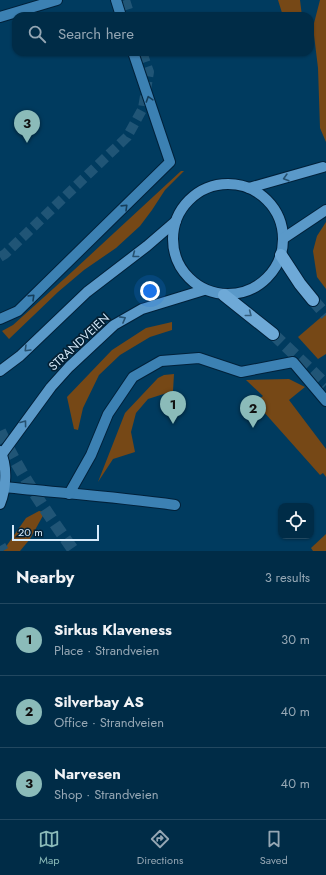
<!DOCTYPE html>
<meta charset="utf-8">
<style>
body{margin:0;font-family:Jost,sans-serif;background:#0a344e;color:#f1f3f6}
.controls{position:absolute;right:12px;bottom:12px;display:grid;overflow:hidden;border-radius:8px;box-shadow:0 1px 3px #0004}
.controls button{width:36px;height:36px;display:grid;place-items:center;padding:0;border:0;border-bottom:1px solid #224860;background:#002c47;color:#f1f3f6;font:20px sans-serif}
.scale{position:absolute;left:12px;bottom:10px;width:87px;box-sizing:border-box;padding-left:4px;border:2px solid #d5eafa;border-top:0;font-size:11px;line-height:14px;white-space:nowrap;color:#d5eafa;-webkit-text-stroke:3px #042135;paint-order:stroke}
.you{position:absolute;left:150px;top:291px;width:14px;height:14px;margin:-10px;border:3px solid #fff;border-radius:50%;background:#1a73e8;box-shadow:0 0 0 6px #1a73e833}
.badge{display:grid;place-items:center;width:26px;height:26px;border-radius:50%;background:#8bbbb9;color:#111;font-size:13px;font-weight:700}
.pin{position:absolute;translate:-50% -33px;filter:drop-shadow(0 1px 2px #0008)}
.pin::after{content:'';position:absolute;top:21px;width:14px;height:12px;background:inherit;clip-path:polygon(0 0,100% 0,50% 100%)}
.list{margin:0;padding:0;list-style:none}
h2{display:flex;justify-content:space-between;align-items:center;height:52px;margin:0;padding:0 16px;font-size:17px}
h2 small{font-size:13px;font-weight:400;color:#95a7b4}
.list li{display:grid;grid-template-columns:26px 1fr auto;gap:12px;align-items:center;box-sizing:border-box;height:72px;padding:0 16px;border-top:1px solid #224860}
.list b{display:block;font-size:15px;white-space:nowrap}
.list p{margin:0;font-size:13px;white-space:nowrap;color:#95a7b4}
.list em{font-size:13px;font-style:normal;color:#95a7b4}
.icon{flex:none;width:22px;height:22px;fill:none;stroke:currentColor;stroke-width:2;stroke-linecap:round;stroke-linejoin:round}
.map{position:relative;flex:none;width:326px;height:551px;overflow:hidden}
.search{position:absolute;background:#002c47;box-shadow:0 1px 3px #0004;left:12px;right:12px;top:12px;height:44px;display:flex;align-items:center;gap:10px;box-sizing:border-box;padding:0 14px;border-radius:12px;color:#95a7b4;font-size:15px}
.sheet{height:268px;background:#002c47}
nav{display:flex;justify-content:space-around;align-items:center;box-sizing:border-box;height:56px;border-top:1px solid #224860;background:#002c47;font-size:11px;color:#95a7b4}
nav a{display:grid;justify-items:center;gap:2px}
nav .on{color:#8bbbb9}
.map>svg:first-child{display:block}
.green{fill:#764816}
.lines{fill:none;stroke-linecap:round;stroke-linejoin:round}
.minor-tunnel{stroke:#205576;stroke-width:10;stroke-dasharray:10 5;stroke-linecap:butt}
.highway-tunnel{stroke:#205576;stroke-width:12;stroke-dasharray:12 6;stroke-linecap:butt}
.minor-casing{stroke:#00213a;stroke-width:12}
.major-casing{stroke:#00213a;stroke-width:12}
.highway-casing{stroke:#00213a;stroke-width:14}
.minor{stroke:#3c81b3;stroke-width:10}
.major{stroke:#5a99c9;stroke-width:10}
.highway{stroke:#6ea9d7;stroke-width:12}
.oneway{stroke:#153e5b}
.oneway2{stroke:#265170}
.oneway3{stroke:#345e7e}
.labels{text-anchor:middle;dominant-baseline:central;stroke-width:3.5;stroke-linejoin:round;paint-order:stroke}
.street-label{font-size:12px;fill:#d5eafa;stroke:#042135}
</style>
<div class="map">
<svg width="326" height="551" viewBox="0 0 326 551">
<rect width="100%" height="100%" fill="#003b5f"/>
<g class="green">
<polygon points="278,0 300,0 302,16 283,16"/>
<polygon points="320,0 326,0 326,142 320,128 318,68 313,27"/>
<polygon points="181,171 184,171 165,190 152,210 140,226 116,248 84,270 58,292 9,339 2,331 13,325 74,270"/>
<polygon points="326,222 326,289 317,277 313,251 317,236"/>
<polygon points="326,313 326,354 318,359 298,337"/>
<polygon points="172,322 172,330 150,337 120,355 99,375 83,408 78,430 74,429 67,397 112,350 146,328"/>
<polygon points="174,374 173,391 148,399 136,413 131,432 135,452 113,459 98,482 125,413 158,378 164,375"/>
<polygon points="289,379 305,387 289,400 326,449 326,477 323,473 320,475 255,402 263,396 246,380"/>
<polygon points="39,511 45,512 30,539 20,551 3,551 26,518"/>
<polygon points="326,534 326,551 313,551 311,548"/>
</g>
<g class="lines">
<g class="minor-tunnel">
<polyline points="125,0 130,16"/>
<polyline points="0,257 5,254 127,137 143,108 149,72 142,52"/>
</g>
<g class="highway-tunnel">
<polyline points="313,300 326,315"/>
<polyline points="273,334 312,371 326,385"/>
<path d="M0,431c20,43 47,82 74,120"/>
<polyline points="0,546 3,551"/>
</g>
<defs>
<g id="minor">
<polyline points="116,0 121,16"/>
<polyline points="0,17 57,0"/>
<polyline points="0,319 18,311 170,162 133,52"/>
<path d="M4,487c57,6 114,10 171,18"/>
<polyline points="69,494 91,455 108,414 133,377 161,361 199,358 241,372 293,362 326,401"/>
</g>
<g id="major">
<circle cx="228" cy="239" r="55"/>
<polyline points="249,188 323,167"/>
<polyline points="284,238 326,210"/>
<polyline points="0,371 20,356 87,292 147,246 176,221"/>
<path d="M0,451c8,15 6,38 0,53"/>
<polyline points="2,454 51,387 69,367 114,325 142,309 204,290"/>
</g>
<g id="highway">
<polyline points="281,255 300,284 313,300"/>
<polyline points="224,295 273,334"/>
</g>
</defs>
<use href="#minor" class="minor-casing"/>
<use href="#major" class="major-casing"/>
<use href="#highway" class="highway-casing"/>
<use href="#minor" class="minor"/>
<use href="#major" class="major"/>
<use href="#highway" class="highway"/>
</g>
<defs><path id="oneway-chevron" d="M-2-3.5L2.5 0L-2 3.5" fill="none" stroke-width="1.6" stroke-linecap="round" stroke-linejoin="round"/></defs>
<g class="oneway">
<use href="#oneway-chevron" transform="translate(149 99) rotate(-108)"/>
<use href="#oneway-chevron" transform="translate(125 207) rotate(-44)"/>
<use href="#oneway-chevron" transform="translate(32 297) rotate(-44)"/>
</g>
<g class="oneway2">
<use href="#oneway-chevron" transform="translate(286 178) rotate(164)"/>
<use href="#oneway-chevron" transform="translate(135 255) rotate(142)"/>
<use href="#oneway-chevron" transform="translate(123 319) rotate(-29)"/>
<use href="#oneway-chevron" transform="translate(27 349) rotate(135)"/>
<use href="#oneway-chevron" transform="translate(24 423) rotate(-53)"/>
</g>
<use class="oneway3" href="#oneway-chevron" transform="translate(249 314) rotate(38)"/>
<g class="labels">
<g class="street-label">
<text transform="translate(79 342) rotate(-43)">STRANDVEIEN</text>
</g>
</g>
</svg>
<div class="controls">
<button><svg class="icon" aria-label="locate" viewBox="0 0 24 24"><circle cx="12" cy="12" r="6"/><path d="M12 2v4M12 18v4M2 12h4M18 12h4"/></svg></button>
</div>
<div class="scale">20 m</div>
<div class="you"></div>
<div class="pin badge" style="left:173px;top:424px">1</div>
<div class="pin badge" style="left:253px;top:428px">2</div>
<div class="pin badge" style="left:27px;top:143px">3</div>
<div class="search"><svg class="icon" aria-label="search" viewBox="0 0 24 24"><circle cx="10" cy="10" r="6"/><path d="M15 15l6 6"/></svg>Search here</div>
</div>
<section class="sheet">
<h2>Nearby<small>3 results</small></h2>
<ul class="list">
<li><span class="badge">1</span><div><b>Sirkus Klaveness</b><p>Place · Strandveien</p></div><em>30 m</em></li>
<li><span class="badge">2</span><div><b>Silverbay AS</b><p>Office · Strandveien</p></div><em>40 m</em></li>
<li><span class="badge">3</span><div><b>Narvesen</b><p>Shop · Strandveien</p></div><em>40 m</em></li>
</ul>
</section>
<nav>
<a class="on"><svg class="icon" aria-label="map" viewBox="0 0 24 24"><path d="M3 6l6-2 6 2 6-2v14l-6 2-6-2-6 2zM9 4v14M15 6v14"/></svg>Map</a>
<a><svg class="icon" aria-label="directions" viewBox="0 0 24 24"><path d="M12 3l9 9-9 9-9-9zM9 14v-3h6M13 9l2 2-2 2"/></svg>Directions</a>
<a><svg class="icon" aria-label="saved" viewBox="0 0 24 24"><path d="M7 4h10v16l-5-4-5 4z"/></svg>Saved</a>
</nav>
